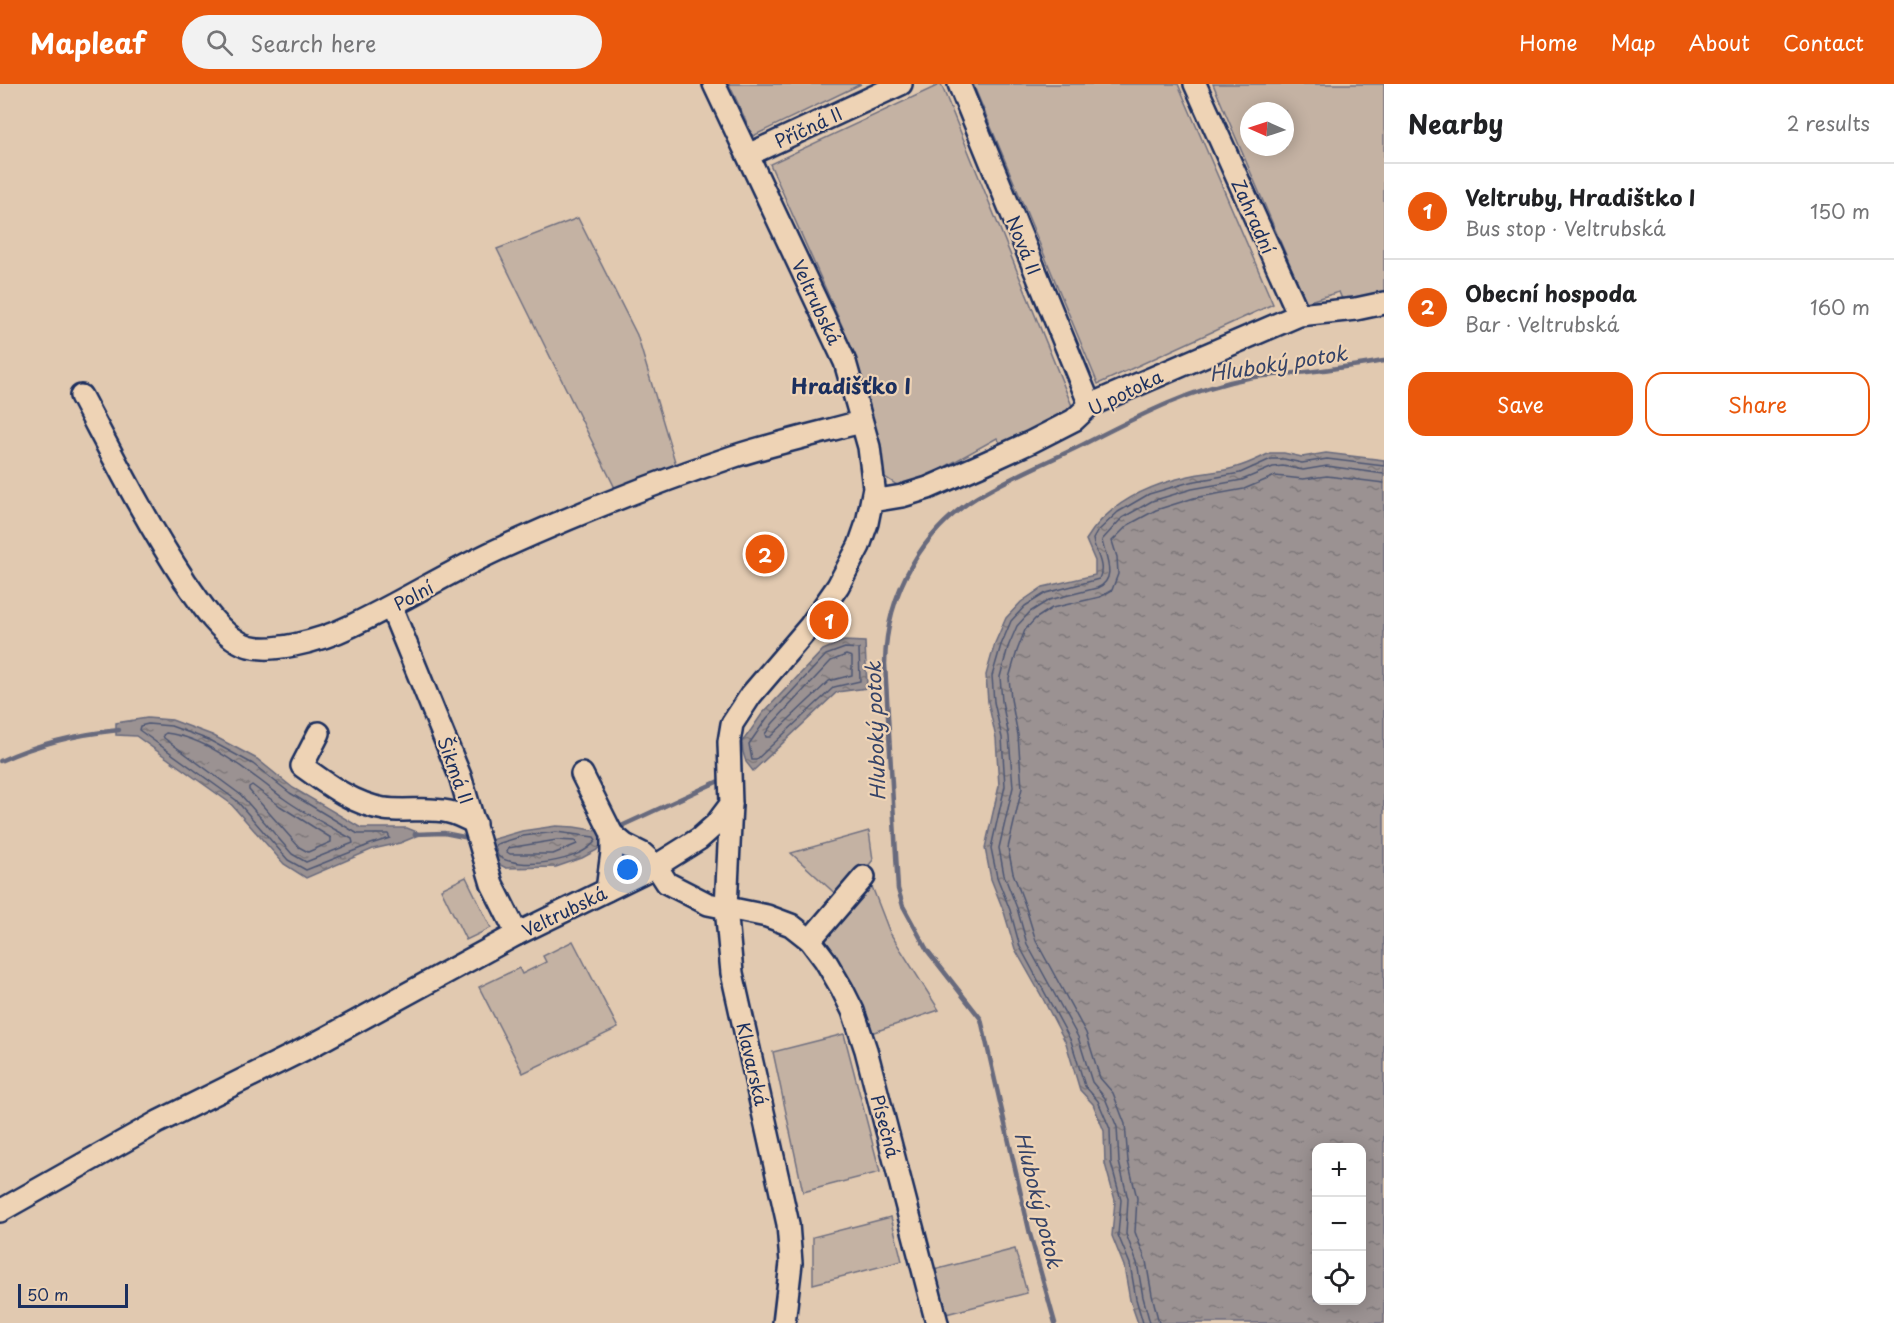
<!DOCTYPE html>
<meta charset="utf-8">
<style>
body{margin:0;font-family:"Playpen Sans",sans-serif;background:#f2f2f2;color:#202124}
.controls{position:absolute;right:18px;bottom:18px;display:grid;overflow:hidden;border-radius:12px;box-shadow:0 3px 15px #0003}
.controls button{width:54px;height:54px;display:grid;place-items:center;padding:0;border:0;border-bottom:2px solid #e0e0e0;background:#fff;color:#202124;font:30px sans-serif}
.compass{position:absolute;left:1240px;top:18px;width:54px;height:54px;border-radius:50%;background:#fff;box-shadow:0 3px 15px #0003;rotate:273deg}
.scale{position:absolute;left:18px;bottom:15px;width:110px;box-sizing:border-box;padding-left:6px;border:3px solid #1b2f5e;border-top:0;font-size:16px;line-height:21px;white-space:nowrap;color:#1b2f5e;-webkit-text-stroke:4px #eed3b5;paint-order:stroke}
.you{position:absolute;left:628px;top:786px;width:21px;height:21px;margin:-15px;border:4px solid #fff;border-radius:50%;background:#1a73e8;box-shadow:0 0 0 9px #1a73e833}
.badge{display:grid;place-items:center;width:39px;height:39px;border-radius:50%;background:#ea580c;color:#fff;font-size:20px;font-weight:700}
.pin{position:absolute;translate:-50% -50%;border:3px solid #fff;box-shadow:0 2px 6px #0006}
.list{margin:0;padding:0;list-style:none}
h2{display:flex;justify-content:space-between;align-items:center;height:78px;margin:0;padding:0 24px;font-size:26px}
h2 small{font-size:20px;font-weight:400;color:#757577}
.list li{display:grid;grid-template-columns:39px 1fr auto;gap:18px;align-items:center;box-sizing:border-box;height:96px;padding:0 24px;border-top:2px solid #e0e0e0}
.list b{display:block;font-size:22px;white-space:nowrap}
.list p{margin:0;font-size:20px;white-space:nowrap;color:#757577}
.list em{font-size:20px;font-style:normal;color:#757577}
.actions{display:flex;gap:12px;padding:18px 24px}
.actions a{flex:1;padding:14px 0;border:2px solid #ea580c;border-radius:18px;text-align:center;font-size:21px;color:#ea580c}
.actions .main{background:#ea580c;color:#fff}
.icon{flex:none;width:33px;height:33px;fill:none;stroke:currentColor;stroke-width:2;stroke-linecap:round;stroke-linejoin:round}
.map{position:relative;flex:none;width:1384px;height:1239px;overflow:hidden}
header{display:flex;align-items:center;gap:36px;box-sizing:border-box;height:84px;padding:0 30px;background:#ea580c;color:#fff}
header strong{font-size:28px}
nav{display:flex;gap:33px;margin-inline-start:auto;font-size:21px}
.search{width:420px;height:54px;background:#f2f2f2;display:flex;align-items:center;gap:15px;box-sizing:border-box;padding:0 21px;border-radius:33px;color:#757577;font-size:22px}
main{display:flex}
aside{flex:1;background:#fff}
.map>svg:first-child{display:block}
.garden{fill:#c4b2a3;stroke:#707080;stroke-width:1.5;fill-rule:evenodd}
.water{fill:url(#water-ripples);stroke:#686a7d;stroke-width:1.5;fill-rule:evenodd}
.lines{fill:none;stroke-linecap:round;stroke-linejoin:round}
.shore{stroke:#4e5773;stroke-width:1.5}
.stream{stroke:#686a7d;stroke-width:4.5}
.minor-casing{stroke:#1b2f5e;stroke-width:26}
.minor{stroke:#eed3b5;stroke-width:21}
.labels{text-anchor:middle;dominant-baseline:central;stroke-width:4.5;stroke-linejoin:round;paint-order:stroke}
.street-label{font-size:18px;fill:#1b2f5e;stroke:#eed3b5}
.water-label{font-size:20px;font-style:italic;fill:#354368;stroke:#eed3b5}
.quarter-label{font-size:21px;font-weight:bold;fill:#1b2f5e;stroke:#eed3b5}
</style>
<header>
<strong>Mapleaf</strong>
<div class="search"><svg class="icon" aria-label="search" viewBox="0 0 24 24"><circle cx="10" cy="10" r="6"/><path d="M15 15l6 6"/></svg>Search here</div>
<nav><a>Home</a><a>Map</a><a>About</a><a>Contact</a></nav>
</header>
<main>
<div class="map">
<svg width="1384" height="1239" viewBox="0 0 1384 1239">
<defs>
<pattern id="water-ripples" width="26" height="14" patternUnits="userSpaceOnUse" patternTransform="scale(1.5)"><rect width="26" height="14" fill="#9b9292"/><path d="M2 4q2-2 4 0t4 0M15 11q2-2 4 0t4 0" fill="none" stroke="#7e787a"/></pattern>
</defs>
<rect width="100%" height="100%" fill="#e1c9b0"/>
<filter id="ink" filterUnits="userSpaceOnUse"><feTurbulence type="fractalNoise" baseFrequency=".0167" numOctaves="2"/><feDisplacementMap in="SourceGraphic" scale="12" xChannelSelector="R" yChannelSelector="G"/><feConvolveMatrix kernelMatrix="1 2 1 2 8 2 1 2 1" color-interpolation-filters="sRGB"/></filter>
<g filter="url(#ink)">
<g class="garden">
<polygon points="729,0 861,0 753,52"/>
<polygon points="941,0 1072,322 1064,332 1002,362 997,354 916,399 897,401 885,393 881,386 850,274 855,271 770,80"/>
<polygon points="973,0 1178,0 1273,220 1098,300"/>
<path d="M1213,0h171v212l-39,10 -6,-14 -33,10zM1249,27h36v36h-36z"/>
<polygon points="578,134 637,251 676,381 615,404 497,165"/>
<polygon points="869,747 873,776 841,815 791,769"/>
<polygon points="466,793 491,844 466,856 441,805"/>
<path d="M871,800l19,49 49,77 -68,23c-14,-33 -25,-68 -50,-95z"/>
<polygon points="573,857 618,944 523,989 479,903 519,884 522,890 546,878 543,872"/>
<polygon points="844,950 880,1088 803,1108 773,968"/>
<polygon points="891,1133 902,1177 813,1200 813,1153"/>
<polygon points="1015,1165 1027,1209 946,1230 934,1186"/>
</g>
<g class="water">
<path d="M1270,369h14l18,4 24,-4 58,7v863h-246l-8,-23 -6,-34 -12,-30 3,-36 -10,-36 -1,-33 -11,-27 -13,-14 -14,-47 -25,-48 -26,-46 -11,-37 -13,-33 -6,-31 14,-62 -3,-48 -8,-36 -2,-27 9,-32 11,-25 15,-16 22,-15 52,-12v-14l-9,-21c22,-37 63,-55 103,-64 17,-4 35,-4 51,-10 10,-3 20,-8 30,-13zM1316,1064h46v152h-46z"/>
<polygon points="844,557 865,558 867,604 837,608 753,687 746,678 743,668 742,658 751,646 762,630 823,566"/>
<polygon points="147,634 172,636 212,651 257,675 293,704 361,744 407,744 422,750 400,759 373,765 306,794 284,780 230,719 136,652 116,651 116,639"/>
<polygon points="556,742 574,743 604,748 605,755 597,766 582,774 556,783 506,784 493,777 487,757 522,747"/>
</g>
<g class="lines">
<g class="shore">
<polygon points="845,564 859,565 860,597 834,603 756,676 752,676 749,660 767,634 826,571"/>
<polygon points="846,571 852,573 852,591 829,597 770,653 766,653 765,650 773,639 831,577"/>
<polygon points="148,640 171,642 209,656 253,680 290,709 358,750 388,750 390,754 371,760 306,786 288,776 236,716 139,646 140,642"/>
<path d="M166,649c43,5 84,40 117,65 22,16 46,28 69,41l1,4 -47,19 -14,-8 -51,-59 -77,-57 -1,-3z"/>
<polygon points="252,701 280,722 331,754 331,758 308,768 299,763 249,706 249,703"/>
<path d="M556,748l38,5 2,3c-14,22 -78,31 -98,16l-3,-9 2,-3 26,-8z"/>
<polygon points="557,756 575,757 577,760 553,770 510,770 507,768 508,764"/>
<path d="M1143,1239l-7,-24 -6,-35 -12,-29 3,-35 -10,-37 -1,-34 -12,-28 -13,-15 -14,-45 -51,-94 -10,-37 -13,-33 -6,-29 14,-62 -3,-48 -8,-36 -2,-26 9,-31 10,-24 14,-15 21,-13 53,-14c7,-14 -4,-26 -6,-40l4,-7 21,-20 31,-18 41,-12 50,-9 31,-14h13l18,4 25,-4 57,7"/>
<path d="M1150,1239l-7,-26 -6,-34 -11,-29 2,-35 -9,-37 -2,-35 -12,-29 -13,-16 -14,-45 -51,-93 -10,-36 -13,-33 -5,-27 14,-61 -4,-50 -7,-36 -2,-24 8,-30 9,-21 13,-14 19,-12 48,-12c22,-9 7,-33 5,-48l20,-22 30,-17 40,-12 50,-9 31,-13 10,-1 20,4 24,-4 57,8"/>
<polyline points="1159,1239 1152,1211 1146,1177 1135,1148 1137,1114 1128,1077 1125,1040 1113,1009 1100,994 1086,949 1036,857 1025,821 1013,789 1008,764 1022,704 1018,651 1011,615 1009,594 1017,567 1025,546 1035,535 1052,524 1100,513 1112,506 1118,490 1117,473 1112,457 1128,441 1156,426 1194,414 1244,405 1275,392 1303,395 1327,392 1384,399"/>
</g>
<g class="stream">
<path d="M0,677c37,-17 79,-27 119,-31"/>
<polyline points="617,744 721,696"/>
<polyline points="415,750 444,749 469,754"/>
<path d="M1055,1239l-25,-89 -49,-215 -54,-69 -24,-44 -5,-17 -13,-225c1,-71 38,-138 101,-172 32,-18 66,-32 98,-48 53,-27 106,-55 164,-66 20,-3 40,-4 59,-6 26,-3 51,-7 77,-11"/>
</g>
<defs>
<g id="minor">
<polyline points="959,0 1090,321"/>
<polyline points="1195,0 1299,231"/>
<polyline points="748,71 901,0"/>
<path d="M81,312c33,62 65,126 104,185 15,21 31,48 54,61 26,16 85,-3 112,-16 49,-23 96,-53 146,-76 77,-35 157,-67 238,-94 41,-13 84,-23 126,-34"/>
<polyline points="872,417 902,412 928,404 985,379 1031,358 1074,336 1090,321 1299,231 1356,225 1384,219"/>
<polyline points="391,523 460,692 492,800 517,850"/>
<path d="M319,649l-17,33c25,18 51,38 82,43 22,3 44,-2 65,3 9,2 18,7 26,11"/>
<polyline points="582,690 612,750 625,761 643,770 656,782 667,799 708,820 767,832 791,841 810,856 825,876 842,905 853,927 866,966 937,1239"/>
<polyline points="731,720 726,823 732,889 788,1140 791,1179 784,1239"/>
<polyline points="607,806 612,768 612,750"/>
<polyline points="810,856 864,793"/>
<polyline points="0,1127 158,1038 313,961 517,850 656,782 699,755 716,740 731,720 729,658 732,640 751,611 810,542 838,502 859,462 867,439 874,404 869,363 845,278 714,0"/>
</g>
</defs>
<use href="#minor" class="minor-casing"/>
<use href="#minor" class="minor"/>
</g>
</g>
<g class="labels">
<g class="street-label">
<text transform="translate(808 43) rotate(-25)">Příčná II</text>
<text transform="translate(1254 132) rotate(66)">Zahradní</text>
<text transform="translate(1024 161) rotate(68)">Nová II</text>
<text transform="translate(817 218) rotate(65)">Veltrubská</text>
<text transform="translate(1125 308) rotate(-26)">U potoka</text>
<text transform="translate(413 511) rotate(-28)">Polní</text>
<text transform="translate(456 686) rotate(70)">Šikmá II</text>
<text transform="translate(564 827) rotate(-26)">Veltrubská</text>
<text transform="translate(753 980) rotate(77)">Klavarská</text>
<text transform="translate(886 1042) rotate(75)">Písečná</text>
</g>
<g class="water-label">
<text transform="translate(1278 279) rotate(-9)">Hluboký potok</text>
<text transform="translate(875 647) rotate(-92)">Hluboký potok</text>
<text transform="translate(1039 1116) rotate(76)">Hluboký potok</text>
</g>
<g class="quarter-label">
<text x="851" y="301">Hradišťko I</text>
</g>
</g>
</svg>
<div class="controls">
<button>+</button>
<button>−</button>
<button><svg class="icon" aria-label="locate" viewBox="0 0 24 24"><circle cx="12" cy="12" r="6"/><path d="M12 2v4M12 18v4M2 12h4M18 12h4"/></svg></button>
</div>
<svg class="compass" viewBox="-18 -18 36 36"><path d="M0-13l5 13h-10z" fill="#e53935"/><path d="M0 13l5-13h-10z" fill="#757577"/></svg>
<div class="scale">50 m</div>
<div class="you"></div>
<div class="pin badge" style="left:829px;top:536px">1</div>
<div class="pin badge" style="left:765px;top:470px">2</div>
</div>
<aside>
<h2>Nearby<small>2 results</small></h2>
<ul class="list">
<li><span class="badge">1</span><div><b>Veltruby, Hradištko I</b><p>Bus stop · Veltrubská</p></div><em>150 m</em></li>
<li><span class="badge">2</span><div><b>Obecní hospoda</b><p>Bar · Veltrubská</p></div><em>160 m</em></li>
</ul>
<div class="actions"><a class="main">Save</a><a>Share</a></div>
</aside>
</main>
